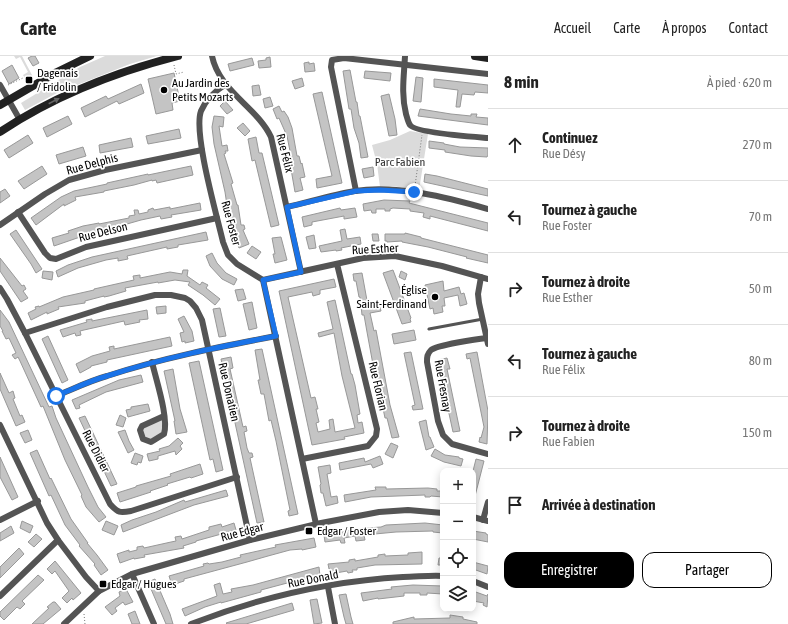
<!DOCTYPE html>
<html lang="fr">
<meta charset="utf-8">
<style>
body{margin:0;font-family:"Asap Condensed",sans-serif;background:#f2f2f2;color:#222}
.controls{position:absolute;right:12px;bottom:12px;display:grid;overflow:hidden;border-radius:8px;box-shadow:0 2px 10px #0003}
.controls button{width:36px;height:36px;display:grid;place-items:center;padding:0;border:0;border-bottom:1px solid #e0e0e0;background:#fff;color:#222;font:20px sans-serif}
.stop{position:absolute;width:12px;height:12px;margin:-9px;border:3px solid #1a73e8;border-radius:50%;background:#fff}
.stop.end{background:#1a73e8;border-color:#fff;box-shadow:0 1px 4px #0008}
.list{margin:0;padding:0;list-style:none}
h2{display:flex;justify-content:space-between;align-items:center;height:52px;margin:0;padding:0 16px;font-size:17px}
h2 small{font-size:13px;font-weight:400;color:#767676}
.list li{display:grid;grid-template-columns:26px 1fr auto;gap:12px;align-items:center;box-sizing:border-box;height:72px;padding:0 16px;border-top:1px solid #e0e0e0}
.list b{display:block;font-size:15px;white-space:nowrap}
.list p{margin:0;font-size:13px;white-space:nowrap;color:#767676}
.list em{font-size:13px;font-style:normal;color:#767676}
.actions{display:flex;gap:8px;padding:12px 16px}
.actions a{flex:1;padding:9px 0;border:1px solid #000;border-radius:12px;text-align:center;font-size:14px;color:#000}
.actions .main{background:#000;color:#fff}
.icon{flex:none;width:22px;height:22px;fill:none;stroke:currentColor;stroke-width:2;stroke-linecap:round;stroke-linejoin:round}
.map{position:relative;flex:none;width:488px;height:568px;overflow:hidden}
header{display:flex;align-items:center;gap:24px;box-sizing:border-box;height:56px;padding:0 20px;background:#fff;border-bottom:1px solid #e0e0e0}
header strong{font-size:19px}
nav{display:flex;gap:22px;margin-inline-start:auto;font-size:14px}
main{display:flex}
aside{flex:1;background:#fff}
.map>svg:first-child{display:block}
.green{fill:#dbdbdb}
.building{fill:#c4c4c4;stroke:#989898}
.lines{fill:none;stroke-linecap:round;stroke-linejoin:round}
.path{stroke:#767676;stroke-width:1;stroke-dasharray:1 2;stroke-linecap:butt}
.lane{stroke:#545454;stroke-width:3}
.street{stroke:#545454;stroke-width:6}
.secondary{stroke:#212121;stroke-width:8}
.oneway{fill:#646464}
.route{stroke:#1a73e8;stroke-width:5}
.poi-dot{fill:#000;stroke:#fff;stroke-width:1.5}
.labels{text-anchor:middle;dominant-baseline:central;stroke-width:3.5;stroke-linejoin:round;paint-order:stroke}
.poi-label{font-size:12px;fill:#000;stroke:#fff;text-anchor:start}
.street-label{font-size:12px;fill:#000;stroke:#fff}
.park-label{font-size:12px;fill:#323232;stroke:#fff}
</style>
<header>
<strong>Carte</strong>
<nav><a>Accueil</a><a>Carte</a><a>À propos</a><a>Contact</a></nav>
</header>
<main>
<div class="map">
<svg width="488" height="568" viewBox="0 0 488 568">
<rect width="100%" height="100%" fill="#fff"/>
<g class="green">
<polygon points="14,0 22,0 33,21 26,24 23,19 28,16 20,1 16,3"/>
<polygon points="105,0 157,0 130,8 57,37 25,54 21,47 80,11"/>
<polygon points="410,75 428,78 419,134 392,130 380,131 377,108 372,89 390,84"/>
<polygon points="164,360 166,372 151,386 143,383 142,370"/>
</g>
<g class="building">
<polygon points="32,0 35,0 39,7 33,10 28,2"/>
<polygon points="270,1 271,11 259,12 258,5 266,4 266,2"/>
<polygon points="252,2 254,9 230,15 228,8"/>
<polygon points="309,6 309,8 314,7 315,15 305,16 304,7"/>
<polygon points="12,9 19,22 9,28 2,15"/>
<polygon points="350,14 356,46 357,46 359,60 360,60 368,101 361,102 359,87 354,72 351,53 349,53 343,15"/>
<polygon points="365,15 391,17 390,25 364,22"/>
<polygon points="174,17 180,45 172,47 173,54 156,58 148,23"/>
<polygon points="416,21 423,22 421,46 413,45"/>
<polygon points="302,22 304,30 295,33 292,25"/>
<polygon points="434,23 488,29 488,37 475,36 474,39 462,38 460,51 456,51 458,34 434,31"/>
<polygon points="141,28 144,37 119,48 117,45 85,61 81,52 106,40 108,43"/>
<polygon points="259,29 261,39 253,40 252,30"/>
<polygon points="322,36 342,127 317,132 316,123 332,120 313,38"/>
<polygon points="389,38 395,63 397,79 389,80 381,40"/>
<polygon points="270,41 273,50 265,52 263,43"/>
<polygon points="225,45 233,54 227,58 220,50"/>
<polygon points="279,50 282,56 284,55 288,61 292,72 297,100 299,100 301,108 302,107 305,121 300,122 303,134 295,136 288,96 290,95 287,80 279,62 277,63 273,53"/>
<polygon points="420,53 451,58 471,60 471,58 477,58 476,61 488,62 488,69 418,60"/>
<polygon points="68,60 72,68 47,81 43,72"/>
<polygon points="214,60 224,61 223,71 219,70 222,90 227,89 228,95 225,95 226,97 224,98 233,127 231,128 237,149 238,149 241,169 244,169 245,173 243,174 249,188 239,192 234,179 228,156 225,136 214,88 212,71"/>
<polygon points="243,67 250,75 245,80 237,72"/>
<polygon points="179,73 181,82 148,88 146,80"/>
<polygon points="28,79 33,87 9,102 4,94"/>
<polygon points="256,81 259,97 262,97 279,169 271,171 255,104 252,105 248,83"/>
<polygon points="131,82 133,91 100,97 99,89"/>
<polygon points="429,85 444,87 444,88 460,91 488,92 488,99 487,101 471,100 445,96 445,94 429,92"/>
<polygon points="83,91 86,100 59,108 56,99"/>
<polygon points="42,110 47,118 24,133 18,125"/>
<polygon points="191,110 193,119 157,127 156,124 152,125 152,124 134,129 104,135 104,136 75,141 76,144 64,150 64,148 36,169 31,162 61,141 74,135 107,128 107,127 148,118 148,119"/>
<polygon points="373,111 374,120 364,122 362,113"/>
<polygon points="425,118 437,120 488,133 488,140 424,126"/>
<polygon points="5,133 10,140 0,147 0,136"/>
<polygon points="384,144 410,145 409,147 488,167 488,175 430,160 430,163 423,161 424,157 410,155 410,153 393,152 390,153 390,155 385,155 385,153 376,153 376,157 372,157 371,154 364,155 363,148"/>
<polygon points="200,147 201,154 171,159 172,161 161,163 160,160 141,164 127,168 127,170 83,180 54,190 52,182 69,177 68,175 83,170 99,167 99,168 129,162 129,160 135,159 134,154 138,154 139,158 148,156 148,154 153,152 154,154 170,151 170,153"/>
<polygon points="340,152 341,154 355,152 357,161 344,163 344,160 312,166 312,169 304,171 302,161"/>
<polygon points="345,173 347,183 360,181 361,188 341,192 342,194 336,195 336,194 321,196 319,190 342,185 340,174"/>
<polygon points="16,174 42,213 36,217 31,208 10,178"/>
<polygon points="206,176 208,184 178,189 178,191 167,193 167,191 127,200 128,203 118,205 118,202 106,204 78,212 58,221 56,215 68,209 92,201"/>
<polygon points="405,177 421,181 421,182 488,199 488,207 466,202 467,201 428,191 402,186 402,185 387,186 387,185 385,185 385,178 405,178"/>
<polygon points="372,178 378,178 379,185 373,185"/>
<polygon points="314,179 316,192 309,193 306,181"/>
<polygon points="281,181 287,204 275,207 273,198 275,198 272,182"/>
<polygon points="252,190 261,196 256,203 247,197"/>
<polygon points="212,197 217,207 226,217 237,223 234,229 222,223 210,210 206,200"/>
<polygon points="0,202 22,230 24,229 26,233 23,235 28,242 21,246 0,215"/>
<polygon points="183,214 188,214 187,220 200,229 202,226 208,229 206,232 220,243 215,249 203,239 188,229 190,226 175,224 158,227 158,226 125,232 126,235 109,240 104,241 104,240 85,245 85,247 58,251 59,253 47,258 47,256 31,264 28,257 36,253 35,251 39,250 39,251 63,241 94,234 94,233 134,224 133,220 140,219 140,222 170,216 182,218"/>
<polygon points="393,214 411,262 410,263 411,266 402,268 383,217"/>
<polygon points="43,215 53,216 52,224 42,222"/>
<polygon points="401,215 407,218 405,224 399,221"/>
<polygon points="362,217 368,250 370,250 370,252 380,251 381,255 370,257 374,275 376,274 390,349 399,381 392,382 387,362 385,362 375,314 374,314 367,276 364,259 362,259 360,241 359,241 356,225 354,225 353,218"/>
<polygon points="334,223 336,231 320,234 320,238 313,240 312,236 288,241 311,342 315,341 318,353 316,353 319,366 316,367 318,376 330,373 329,364 333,363 335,376 355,372 342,320 334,277 319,281 318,277 333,273 327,246 335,244 351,318 352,318 355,329 360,358 357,359 358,367 362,366 364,377 344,381 345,383 312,389 279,235"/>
<polygon points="443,225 444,235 459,231 461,238 464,237 467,248 460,250 458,239 444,242 445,250 442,250 443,256 434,258 433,252 430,253 425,229"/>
<polygon points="243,233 246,243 238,245 235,234"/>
<polygon points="252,246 257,272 249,274 243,248"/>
<polygon points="166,250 166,257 157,258 156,251"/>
<polygon points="220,252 226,280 219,281 213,253"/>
<polygon points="0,254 9,266 49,351 52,350 56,362 88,431 98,451 106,461 99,466 86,451 81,440 82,439 65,404 43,350 41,351 20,305 18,301 15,303 12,299 16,297 9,282 6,283 2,275 3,275 0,270"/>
<polygon points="147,254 148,263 139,264 140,266 125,269 124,265 84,274 80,275 81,279 76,280 75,277 63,281 60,274 87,266 86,264 92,263 92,265"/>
<polygon points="184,260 192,275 194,285 185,287 185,285 182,286 180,277 184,276 178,263"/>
<polygon points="414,274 416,284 394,288 392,278"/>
<polygon points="48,280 68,324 62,327 42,283"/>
<polygon points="170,281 172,290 107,304 107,306 91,310 91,311 80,317 76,308 92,300 110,295 109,291 114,290 114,293"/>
<polygon points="262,293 298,458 289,460 288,455 290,454 276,385 271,364 269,365 264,338 261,338 258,324 260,324 255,294"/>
<polygon points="411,296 423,353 413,354 412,350 415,349 404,297"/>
<polygon points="477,296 488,355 487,388 479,386 480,381 481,382 484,371 470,302 467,303 466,298"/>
<polygon points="231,301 233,312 230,313 243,371 246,370 247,375 244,376 247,392 249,397 252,397 253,401 250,402 264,466 257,467 221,303"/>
<polygon points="447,302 450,313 447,313 460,375 453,376 443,330 442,324 440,324 439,319 441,319 438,304"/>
<polygon points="199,305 223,414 216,416 213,403 210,404 189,307"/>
<polygon points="173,313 180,353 187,376 176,378 174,365 175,365 164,315"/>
<polygon points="0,317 9,337 13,335 15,342 13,343 20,360 22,359 25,366 16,370 0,333"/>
<polygon points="141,319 143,326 106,336 79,349 80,352 76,353 72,344 119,324"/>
<polygon points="148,348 150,355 128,361 126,354 131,353 131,351"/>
<polygon points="120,359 126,362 123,371 116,369"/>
<polygon points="85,360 117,428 111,430 79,362"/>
<polygon points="426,364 429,381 430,381 434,391 426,394 419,366"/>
<polygon points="28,374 32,384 25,387 20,377"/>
<polygon points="125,374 129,385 134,394 128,397 118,376"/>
<polygon points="178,382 183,387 180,390 182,393 176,399 175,395 158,400 158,403 149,405 147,398 160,395 159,393 169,390"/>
<polygon points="391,387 398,390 393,402 385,398"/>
<polygon points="435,393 445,399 459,401 459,402 463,403 461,410 444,406 431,400"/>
<polygon points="37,394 50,423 51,422 71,463 88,487 87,487 97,499 108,514 101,519 94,509 95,508 79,490 80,489 65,469 51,439 49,440 30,397"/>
<polygon points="135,397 143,400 141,407 138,406 137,409 131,407"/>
<polygon points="380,400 383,408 373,412 371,408 340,414 339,407 364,402 365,406"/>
<polygon points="0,401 18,441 12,444 0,421"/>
<polygon points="476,403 484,405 475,440 473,440 473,415"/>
<polygon points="200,408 203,418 191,422 190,421 167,428 168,429 150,435 151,436 120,446 117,437 136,431 136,430 171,420 170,418"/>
<polygon points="330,409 331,417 327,418 331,441 337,440 338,447 326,450 323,437 321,437 320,429 321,428 318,411"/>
<polygon points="375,431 386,431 386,433 428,432 437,433 437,435 443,435 443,441 431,440 430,441 425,441 425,439 371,441 345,446 344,439 376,434"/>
<polygon points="226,434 228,440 194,449 123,476 121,469 132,464 156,456 184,444 185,446"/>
<polygon points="22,465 33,470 30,477 20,472"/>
<polygon points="106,465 118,470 114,479 102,474"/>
<polygon points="234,467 236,474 196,485 196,486 183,490 184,492 144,499 145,501 134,503 134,502 120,507 117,498 129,494 129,496 137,494 137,491 143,490 144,492 171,486 176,485 175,481 181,480 182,483 209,474 209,471 221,468 222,471"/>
<polygon points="425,467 443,469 443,477 433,476 433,475 396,476 364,479 365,484 356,485 355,480 344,482 345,487 341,487 340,484 325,486 324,479 338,477 354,473 381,471 386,469"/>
<polygon points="11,470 14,477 0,485 0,477"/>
<polygon points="473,475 486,477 486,478 488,479 488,486 473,483"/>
<polygon points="36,478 42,483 34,491 28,486"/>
<polygon points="314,482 316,491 302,494 302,493 290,494 268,500 247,506 184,523 184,525 172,529 169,520 204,510 203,508 208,507 209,508 222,506 241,501 240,499 276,491 275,489"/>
<polygon points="19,492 24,498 0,522 0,511"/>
<polygon points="422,496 422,508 375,509 357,512 357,514 352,514 353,516 348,517 347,515 330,518 330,513 329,513 328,508 349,506 349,504 355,503 355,505 378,501 378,499 385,498 385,500 408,499 408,497"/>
<polygon points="439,502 443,502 443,509 438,509"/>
<polygon points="55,505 81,537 73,544 72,542 67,547 62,542 69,535 55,515 52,518 47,513"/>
<polygon points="473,506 488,510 487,518 473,513"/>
<polygon points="319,511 320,520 291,526 261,534 261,536 221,547 221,546 205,551 185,560 182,553 217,540 214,529 220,527 223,538 232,536 231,533 253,529"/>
<polygon points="38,519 44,524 22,545 25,548 20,553 17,551 4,564 0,560 0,556"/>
<polygon points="155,523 170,558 173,568 166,568 148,526"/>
<polygon points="413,529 443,530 443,538 427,537 427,539 420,539 420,537 404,537 404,540 378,543 378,542 363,545 361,537 392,533 391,531"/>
<polygon points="126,533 133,546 125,549 123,546 115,552 117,555 112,559 105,551 120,540 119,536"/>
<polygon points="473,535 487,540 488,538 487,551 483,549 484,547 473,545"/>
<polygon points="346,538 351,561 353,568 346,568 344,561 339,539"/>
<polygon points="317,543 322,567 314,568 310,544"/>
<polygon points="53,546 55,546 61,553 43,568 32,568 49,552 47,551"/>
<polygon points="292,547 294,554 246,568 227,568 226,567"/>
<polygon points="135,555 140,568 132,568 128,558"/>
<polygon points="450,559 463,561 463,563 477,566 477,568 393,568 393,566 414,561 414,563 450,562"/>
</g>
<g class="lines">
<g class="path">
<polyline points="174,9 176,18 184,16"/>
<polyline points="8,29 23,22"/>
<polyline points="415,130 422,79"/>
<polyline points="84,558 85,568"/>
</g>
<polyline class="lane" points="429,273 483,263"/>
<g class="street">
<path d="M212,0c7,35 45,51 59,81l30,135"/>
<path d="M405,0c-1,20 -4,38 1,58 1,3 2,8 4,11 5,8 66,12 78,13"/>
<path d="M226,28c-11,7 -20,15 -25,27 -8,22 16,105 22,131l5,13 9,9 26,16 53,244"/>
<polyline points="0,29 20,64"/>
<polyline points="356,135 331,11 332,4 344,2 488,18"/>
<path d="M287,151c22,-5 45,-12 68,-16 41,-7 94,7 133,18"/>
<polyline points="18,156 45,197 50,202 56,203 86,191 217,162"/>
<polyline points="0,169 45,138 69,124 105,114 202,94"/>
<polyline points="481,221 478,238 479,247 488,288"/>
<polyline points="263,224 363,202 395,200 442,210 488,223"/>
<path d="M0,232l7,11 18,34 85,171c8,9 10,9 21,7l106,-34"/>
<polyline points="25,277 107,251 155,239 171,239 185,242 190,245 196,252 202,264 250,484"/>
<path d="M487,282c-10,1 -50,7 -56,12 -4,4 -4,7 -4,12l11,59 5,14 9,9 36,10"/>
<path d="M152,306c4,18 17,56 12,72l-13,8 -8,-3 -3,-9 2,-4 22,-10"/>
<path d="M56,340c17,-7 33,-15 51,-20 55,-18 112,-29 169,-40"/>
<polyline points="0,369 47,467 58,484 86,521 99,535"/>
<polyline points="302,403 368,390 376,380 377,373 337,208"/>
<polyline points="473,461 488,465"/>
<polyline points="0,464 38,445"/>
<polyline points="483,464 488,446"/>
<polyline points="132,518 154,568"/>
<polyline points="473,525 488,531"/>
<polyline points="328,531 335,568"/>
<polyline points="0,540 58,484"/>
<polyline points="64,568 99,535 132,518 250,484 321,467 379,456 408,454 443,457"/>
<path d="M191,568c67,-26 141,-43 212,-47 13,0 27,-2 40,-1"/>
</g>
<g class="secondary">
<polyline points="475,0 488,2"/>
<polyline points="0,49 57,16 90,0"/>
<path d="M0,76c54,-36 116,-60 178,-76"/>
</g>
</g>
<defs><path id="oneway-solid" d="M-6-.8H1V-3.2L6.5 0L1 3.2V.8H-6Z"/></defs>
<use class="oneway" href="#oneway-solid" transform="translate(54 45) rotate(-27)"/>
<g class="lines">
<path class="route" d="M56,340c17,-7 33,-15 51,-20 55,-18 112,-29 169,-40l-13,-56 38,-8 -14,-65 69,-16 24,-1 34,2"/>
</g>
<g class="poi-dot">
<rect x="25" y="20" width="8" height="8" rx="2"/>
<circle cx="164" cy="34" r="4"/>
<circle cx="435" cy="241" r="4"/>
<rect x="305" y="471" width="8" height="8" rx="2"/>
<rect x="99" y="524" width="8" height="8" rx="2"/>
</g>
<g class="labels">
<g class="poi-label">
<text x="37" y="17">Dagenais<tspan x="37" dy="14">/ Fridolin</tspan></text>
<text x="172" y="27">Au Jardin des<tspan x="172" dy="14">Petits Mozarts</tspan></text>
<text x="427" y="234" text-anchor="end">Église<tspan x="427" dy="14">Saint-Ferdinand</tspan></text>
<text x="317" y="475">Edgar / Foster</text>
<text x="111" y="528">Edgar / Hugues</text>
</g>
<g class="street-label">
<text transform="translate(285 97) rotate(76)">Rue Félix</text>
<text transform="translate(92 108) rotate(-15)">Rue Delphis</text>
<text transform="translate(231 167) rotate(75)">Rue Foster</text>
<text transform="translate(103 176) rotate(-14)">Rue Delson</text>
<text transform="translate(375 193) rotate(-3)">Rue Esther</text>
<text transform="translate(378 330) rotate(77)">Rue Florian</text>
<text transform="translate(443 330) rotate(80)">Rue Fresnay</text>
<text transform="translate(229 336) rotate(77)">Rue Donatien</text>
<text transform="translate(96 395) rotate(63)">Rue Didier</text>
<text transform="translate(242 476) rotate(-15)">Rue Edgar</text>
<text transform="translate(313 523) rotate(-11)">Rue Donald</text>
</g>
<g class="park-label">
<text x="400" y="106">Parc Fabien</text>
</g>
</g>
</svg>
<div class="controls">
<button>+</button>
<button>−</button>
<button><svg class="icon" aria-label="locate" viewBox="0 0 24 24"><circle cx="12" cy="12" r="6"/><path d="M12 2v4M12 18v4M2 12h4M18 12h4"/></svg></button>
<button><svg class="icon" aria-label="layers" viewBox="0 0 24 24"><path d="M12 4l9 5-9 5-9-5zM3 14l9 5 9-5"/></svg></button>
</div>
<div class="stop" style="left:56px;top:340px"></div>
<div class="stop end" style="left:414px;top:136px"></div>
</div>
<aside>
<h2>8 min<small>À pied · 620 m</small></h2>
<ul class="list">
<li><svg class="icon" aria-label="ahead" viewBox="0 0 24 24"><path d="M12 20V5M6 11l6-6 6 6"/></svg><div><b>Continuez</b><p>Rue Désy</p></div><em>270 m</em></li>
<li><svg class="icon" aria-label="left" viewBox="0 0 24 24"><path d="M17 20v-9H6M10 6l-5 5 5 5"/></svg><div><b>Tournez à gauche</b><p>Rue Foster</p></div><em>70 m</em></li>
<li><svg class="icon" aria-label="right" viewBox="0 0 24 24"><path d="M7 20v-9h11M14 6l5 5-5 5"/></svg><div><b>Tournez à droite</b><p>Rue Esther</p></div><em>50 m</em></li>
<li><svg class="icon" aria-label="left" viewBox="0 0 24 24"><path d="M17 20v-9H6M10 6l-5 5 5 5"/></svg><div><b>Tournez à gauche</b><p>Rue Félix</p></div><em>80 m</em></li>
<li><svg class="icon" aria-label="right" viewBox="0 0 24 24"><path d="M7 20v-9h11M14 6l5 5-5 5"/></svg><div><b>Tournez à droite</b><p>Rue Fabien</p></div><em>150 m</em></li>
<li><svg class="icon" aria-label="arrive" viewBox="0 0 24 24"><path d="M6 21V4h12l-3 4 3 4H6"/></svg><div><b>Arrivée à destination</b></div></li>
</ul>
<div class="actions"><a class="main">Enregistrer</a><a>Partager</a></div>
</aside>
</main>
